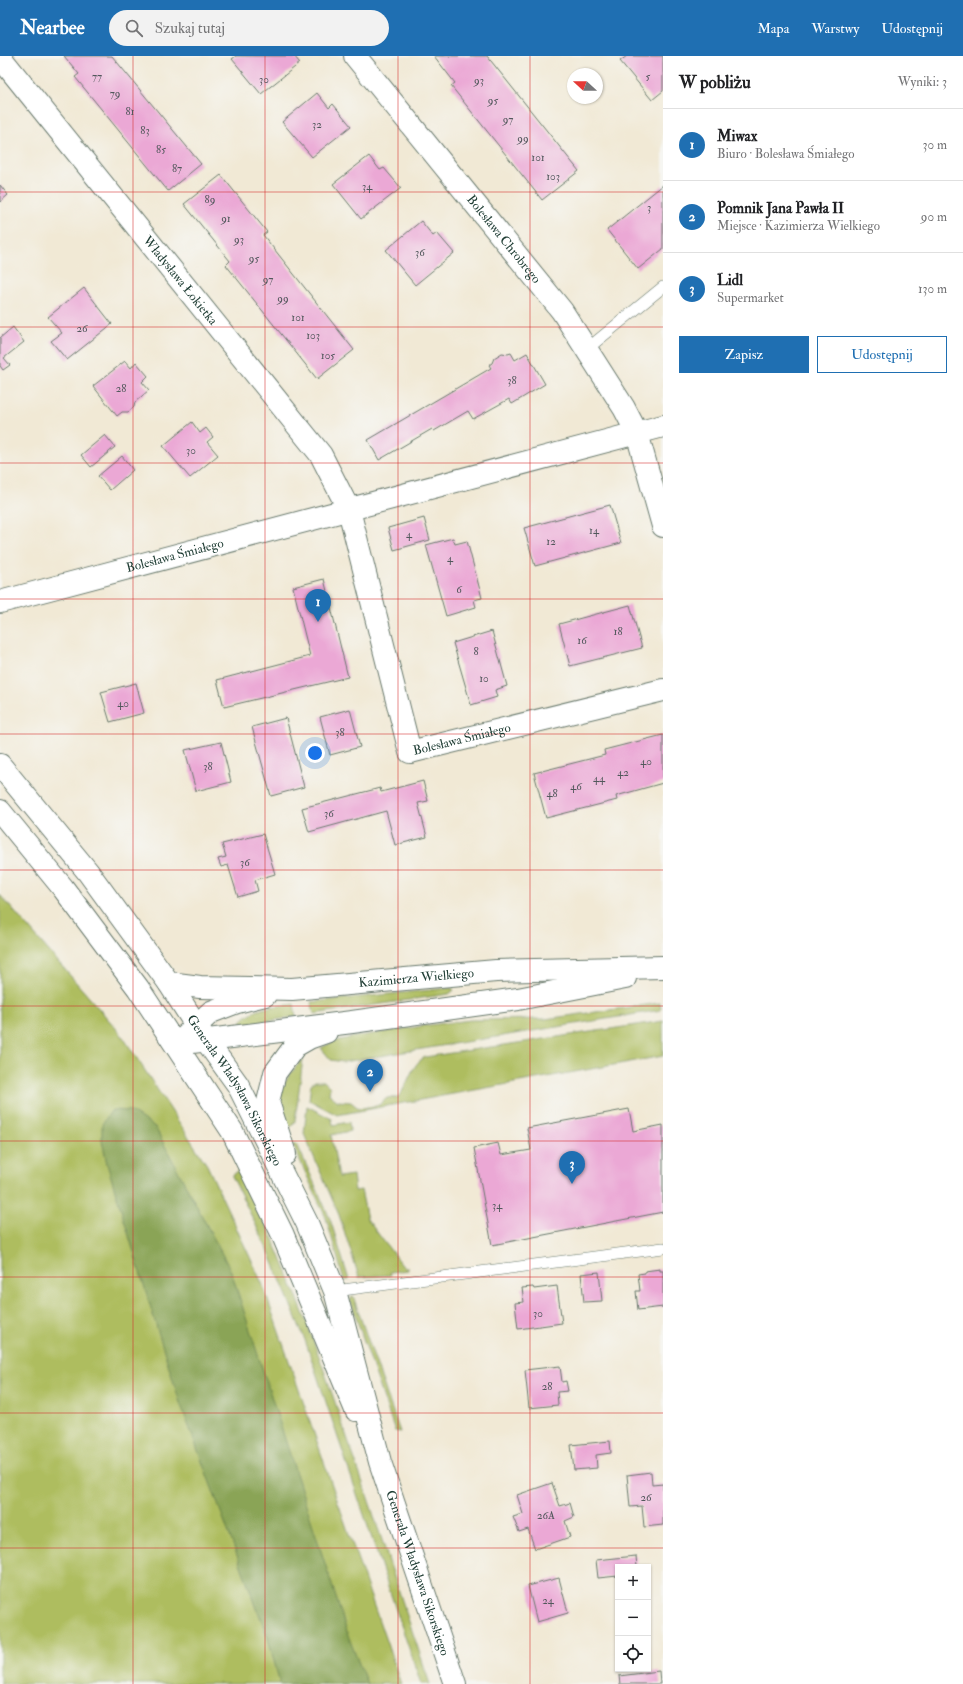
<!DOCTYPE html>
<html lang="pl">
<meta charset="utf-8">
<style>
body{margin:0;font-family:"IM FELL Double Pica",serif;background:#f2f2f2;color:#202124}
.controls{position:absolute;right:12px;bottom:12px;display:grid;overflow:hidden;border-radius:0px;box-shadow:0 1px 3px #0004}
.controls button{width:36px;height:36px;display:grid;place-items:center;padding:0;border:0;border-bottom:1px solid #e0e0e0;background:#fff;color:#202124;font:20px sans-serif}
.compass{position:absolute;left:567px;top:12px;width:36px;height:36px;border-radius:50%;background:#fff;box-shadow:0 1px 3px #0004;rotate:291deg}
.you{position:absolute;left:315px;top:697px;width:14px;height:14px;margin:-10px;border:3px solid #fff;border-radius:50%;background:#1a73e8;box-shadow:0 0 0 6px #1a73e833}
.badge{display:grid;place-items:center;width:26px;height:26px;border-radius:50%;background:#1f6fb2;color:#fff;font-size:13px;font-weight:700}
.pin{position:absolute;translate:-50% -33px;filter:drop-shadow(0 1px 2px #0008)}
.pin::after{content:'';position:absolute;top:21px;width:14px;height:12px;background:inherit;clip-path:polygon(0 0,100% 0,50% 100%)}
.list{margin:0;padding:0;list-style:none}
h2{display:flex;justify-content:space-between;align-items:center;height:52px;margin:0;padding:0 16px;font-size:17px}
h2 small{font-size:13px;font-weight:400;color:#757577}
.list li{display:grid;grid-template-columns:26px 1fr auto;gap:12px;align-items:center;box-sizing:border-box;height:72px;padding:0 16px;border-top:1px solid #e0e0e0}
.list b{display:block;font-size:15px;white-space:nowrap}
.list p{margin:0;font-size:13px;white-space:nowrap;color:#757577}
.list em{font-size:13px;font-style:normal;color:#757577}
.actions{display:flex;gap:8px;padding:12px 16px}
.actions a{flex:1;padding:9px 0;border:1px solid #1f6fb2;border-radius:0px;text-align:center;font-size:14px;color:#1f6fb2}
.actions .main{background:#1f6fb2;color:#fff}
.icon{flex:none;width:22px;height:22px;fill:none;stroke:currentColor;stroke-width:2;stroke-linecap:round;stroke-linejoin:round}
.map{position:relative;flex:none;width:663px;height:1628px;overflow:hidden}
header{display:flex;align-items:center;gap:24px;box-sizing:border-box;height:56px;padding:0 20px;background:#1f6fb2;color:#fff}
header strong{font-size:19px}
nav{display:flex;gap:22px;margin-inline-start:auto;font-size:14px}
.search{width:280px;height:36px;background:#f2f2f2;display:flex;align-items:center;gap:10px;box-sizing:border-box;padding:0 14px;border-radius:22px;color:#757577;font-size:15px}
main{display:flex}
aside{flex:1;background:#fff}
.map>svg:first-child{display:block}
.green{fill:#aebd5f;stroke:#667d4a}
.forest{fill:#8aa456;stroke:#547045}
.building{fill:#eba8d5}
.lines{fill:none;stroke-linecap:round;stroke-linejoin:round}
.service-casing{stroke:#68796c;stroke-width:12}
.minor-casing{stroke:#68796c;stroke-width:24}
.tertiary-casing{stroke:#68796c;stroke-width:24}
.service{stroke:#fff;stroke-width:11}
.minor{stroke:#fff;stroke-width:22}
.tertiary{stroke:#fff;stroke-width:22}
.grid{fill:none;stroke:#d62828;stroke-width:1;stroke-opacity:0.55}
.labels{text-anchor:middle;dominant-baseline:central;stroke-width:3;stroke-linejoin:round;paint-order:stroke}
.number-label{font-size:11px;fill:#52585c}
.street-label{font-size:13px;fill:#1f3d34;stroke:#f6f6f2}
</style>
<header>
<strong>Nearbee</strong>
<div class="search"><svg class="icon" aria-label="search" viewBox="0 0 24 24"><circle cx="10" cy="10" r="6"/><path d="M15 15l6 6"/></svg>Szukaj tutaj</div>
<nav><a>Mapa</a><a>Warstwy</a><a>Udostępnij</a></nav>
</header>
<main>
<div class="map">
<svg width="663" height="1628" viewBox="0 0 663 1628">
<rect width="100%" height="100%" fill="#f6f6f2"/>
<filter id="ink" filterUnits="userSpaceOnUse"><feTurbulence type="fractalNoise" baseFrequency=".025" numOctaves="2"/><feDisplacementMap in="SourceGraphic" scale="8" xChannelSelector="R" yChannelSelector="G"/><feConvolveMatrix kernelMatrix="1 2 1 2 8 2 1 2 1" color-interpolation-filters="sRGB"/></filter>
<filter id="wash" filterUnits="userSpaceOnUse"><feTurbulence type="fractalNoise" baseFrequency=".012" numOctaves="4" result="noise"/><feDisplacementMap in="SourceGraphic" scale="16" xChannelSelector="R" yChannelSelector="G"/><feGaussianBlur stdDeviation="0.9" result="paint"/><feColorMatrix in="noise" values="0 0 0 0 0 0 0 0 0 0 0 0 0 0 0 0 0 1.4 0 .05"/><feComposite in="paint" operator="in"/></filter>
<g filter="url(#wash)">
<rect width="100%" height="100%" fill="#f1e9d5"/>
<g class="green">
<polygon points="0,839 121,978 207,1109 262,1227 401,1628 0,1628"/>
<polygon points="449,932 452,932 454,934 449,938 314,958 311,946"/>
<polygon points="660,947 661,954 343,1006 331,1004 321,992 332,986 353,981 429,969 471,964 545,963"/>
<path d="M294,948l2,13 -51,7 -3,-1 -1,-2c12,-14 36,-15 53,-17z"/>
<path d="M663,965v35l-326,59 -28,-15 2,-16 4,-3h9l6,6 -1,7 9,7 13,1 6,5 5,1 17,-3 8,-7 11,-1c11,-12 12,-32 27,-40z"/>
<path d="M303,1003l-8,62 -4,6 -3,2c-3,-7 -7,-14 -8,-21 -3,-20 11,-36 23,-49z"/>
<polygon points="307,1050 332,1063 333,1069 349,1066 350,1075 331,1079 339,1121 353,1119 355,1135 361,1134 367,1163 404,1212 408,1212 408,1214 390,1216 391,1219 359,1221 339,1159 304,1078"/>
<polygon points="297,1088 330,1163 349,1224 344,1224 326,1162 293,1089"/>
<path d="M239,1114c43,80 73,164 102,250 31,87 59,176 89,264h-9l-116,-344 -37,-90 -36,-74z"/>
<polygon points="353,1240 400,1376 395,1375 351,1247 350,1244"/>
</g>
<polygon class="forest" points="112,1054 130,1055 155,1071 231,1215 349,1582 367,1628 280,1628 268,1582 179,1344 107,1108 102,1084 102,1068"/>
<g id="blocks">
<g class="building">
<polygon points="64,0 112,0 201,108 168,135 75,21 79,18"/>
<polygon points="236,0 294,0 300,7 261,38 232,3"/>
<polygon points="434,0 487,0 579,115 542,144 451,30 455,27"/>
<polygon points="627,0 663,0 663,35 652,44 620,5"/>
<polygon points="317,37 329,52 333,48 351,70 312,101 282,66"/>
<polygon points="369,100 380,114 384,112 401,132 361,163 333,128"/>
<polygon points="221,119 267,176 263,179 354,294 317,323 226,209 230,205 184,148"/>
<polygon points="0,129 8,139 0,146"/>
<polygon points="663,129 663,193 638,213 607,174"/>
<polygon points="421,165 433,180 437,177 454,197 415,229 386,194"/>
<polygon points="84,232 112,268 67,304 51,285 62,277 48,261"/>
<polygon points="13,271 24,286 4,302 10,309 3,314 0,310 0,282"/>
<polygon points="502,297 508,298 511,297 515,304 527,297 545,328 512,348 509,343 473,363 468,355 434,375 432,373 379,404 368,384 491,312 489,309 492,307 494,302"/>
<polygon points="125,305 131,312 136,306 148,320 142,326 149,334 135,346 134,351 128,356 122,356 117,360 93,330"/>
<polygon points="192,366 200,377 206,372 213,381 207,386 218,399 190,422 163,390"/>
<polygon points="105,379 115,391 91,411 81,399"/>
<polygon points="122,400 133,414 110,434 98,420"/>
<polygon points="610,449 621,487 535,510 524,472"/>
<polygon points="424,462 430,484 394,494 388,472"/>
<polygon points="453,482 455,488 467,485 482,542 474,544 476,551 446,560 426,489"/>
<polygon points="324,523 348,621 224,651 217,624 310,600 293,531"/>
<polygon points="630,549 642,592 570,610 559,568"/>
<polygon points="492,575 507,630 495,634 497,641 471,649 453,587"/>
<polygon points="136,627 144,657 110,666 101,636"/>
<polygon points="350,653 360,691 330,699 320,661"/>
<polygon points="286,662 304,731 271,740 252,671"/>
<polygon points="663,679 663,727 616,740 617,744 546,762 534,717 605,699 604,694"/>
<polygon points="221,686 231,726 196,735 185,694"/>
<polygon points="423,725 428,745 418,747 427,781 395,789 386,755 309,776 302,752 380,732 381,736"/>
<polygon points="263,778 275,818 255,824 258,835 238,841 228,809 221,811 218,803 226,801 222,788"/>
<polygon points="629,1053 633,1075 663,1069 663,1156 492,1189 474,1092 498,1087 501,1099 531,1094 527,1072"/>
<polygon points="660,1213 660,1215 663,1215 663,1251 638,1254 636,1235 640,1235 638,1218 645,1217 645,1215"/>
<polygon points="599,1216 602,1245 584,1246 581,1218"/>
<polygon points="557,1230 562,1267 518,1273 515,1247 524,1246 522,1232 533,1231 534,1233"/>
<polygon points="560,1310 562,1326 566,1325 568,1335 557,1336 558,1349 529,1352 525,1314"/>
<polygon points="610,1385 611,1397 596,1399 597,1412 574,1414 571,1389"/>
<polygon points="651,1416 652,1429 663,1428 663,1469 644,1471 642,1450 630,1451 627,1419"/>
<polygon points="552,1427 560,1450 570,1447 574,1461 565,1465 570,1481 535,1493 528,1473 519,1476 513,1461 523,1458 517,1439"/>
<polygon points="636,1500 637,1511 618,1511 618,1520 598,1522 596,1504"/>
<polygon points="559,1522 568,1557 537,1566 528,1530"/>
<polygon points="659,1615 660,1628 620,1628 619,1620"/>
</g>
</g>
</g>
<g filter="url(#ink)">
<use href="#blocks" fill-opacity="0" stroke="#68796c" stroke-width="1"/>
<g class="lines">
<defs>
<g id="service">
<polyline points="587,293 663,231"/>
<polyline points="335,1235 663,1192"/>
</g>
<g id="minor">
<path id="s1" d="M355,0l207,255 62,97 13,25 26,93"/>
<path id="s2" d="M0,1l321,398 28,55 61,242 253,-62"/>
<path id="s3" d="M0,546l663,-176"/>
</g>
<g id="tertiary">
<path id="s4" d="M0,709l88,107 81,111 36,56 33,46 69,138 28,68 45,171 75,222"/>
<polyline points="0,755 63,832 138,932 232,1075 282,1177 356,1354"/>
<path id="s5" d="M169,927l31,4 92,2 204,-18 167,-4"/>
<polyline points="186,979 211,956 237,946 265,939"/>
<polyline points="192,986 352,966 518,943 625,922"/>
<polyline points="285,1098 268,1046 275,1017 295,990 309,982 326,976"/>
</g>
</defs>
<use href="#service" class="service-casing"/>
<use href="#minor" class="minor-casing"/>
<use href="#tertiary" class="tertiary-casing"/>
<use href="#service" class="service"/>
<use href="#minor" class="minor"/>
<use href="#tertiary" class="tertiary"/>
</g>
</g>
<path class="grid" d="M133,0v1628M265,0v1628M398,0v1628M530,0v1628M0,136h663M0,271h663M0,407h663M0,543h663M0,678h663M0,814h663M0,950h663M0,1085h663M0,1221h663M0,1357h663M0,1492h663"/>
<g class="labels">
<g class="number-label">
<text x="97" y="20">77</text>
<text x="648" y="20">5</text>
<text x="264" y="23">30</text>
<text x="479" y="24">93</text>
<text x="115" y="37">79</text>
<text x="493" y="44">95</text>
<text x="130" y="55">81</text>
<text x="508" y="63">97</text>
<text x="317" y="68">32</text>
<text x="145" y="74">83</text>
<text x="523" y="82">99</text>
<text x="161" y="93">85</text>
<text x="538" y="101">101</text>
<text x="177" y="112">87</text>
<text x="553" y="120">103</text>
<text x="367" y="130">34</text>
<text x="210" y="143">89</text>
<text x="649" y="151">3</text>
<text x="226" y="162">91</text>
<text x="239" y="183">93</text>
<text x="420" y="196">36</text>
<text x="254" y="202">95</text>
<text x="268" y="223">97</text>
<text x="283" y="242">99</text>
<text x="298" y="261">101</text>
<text x="82" y="272">26</text>
<text x="313" y="279">103</text>
<text x="328" y="299">105</text>
<text x="512" y="324">38</text>
<text x="121" y="332">28</text>
<text x="191" y="394">30</text>
<text x="594" y="474">14</text>
<text x="409" y="478">4</text>
<text x="551" y="485">12</text>
<text x="450" y="502">4</text>
<text x="459" y="533">6</text>
<text x="618" y="575">18</text>
<text x="582" y="584">16</text>
<text x="476" y="595">8</text>
<text x="484" y="622">10</text>
<text x="123" y="647">40</text>
<text x="340" y="676">38</text>
<text x="646" y="705">40</text>
<text x="208" y="710">38</text>
<text x="623" y="716">42</text>
<text x="599" y="722">44</text>
<text x="576" y="730">46</text>
<text x="552" y="737">48</text>
<text x="329" y="757">36</text>
<text x="245" y="806">36</text>
<text x="497" y="1149">34</text>
<text x="538" y="1257">30</text>
<text x="547" y="1330">28</text>
<text x="646" y="1441">26</text>
<text x="546" y="1459">26A</text>
<text x="548" y="1544">24</text>
</g>
<g class="street-label">
<text stroke="none"><textPath href="#s1" startOffset="236">Bolesława Chrobrego</textPath></text>
<text stroke="none"><textPath href="#s2" startOffset="287">Władysława Łokietka</textPath></text>
<text stroke="none"><textPath href="#s3" startOffset="181">Bolesława Śmiałego</textPath></text>
<text stroke="none"><textPath href="#s2" startOffset="876">Bolesława Śmiałego</textPath></text>
<text stroke="none"><textPath href="#s5" startOffset="248">Kazimierza Wielkiego</textPath></text>
<text stroke="none"><textPath href="#s4" startOffset="402">Generała Władysława Sikorskiego</textPath></text>
<text stroke="none"><textPath href="#s4" startOffset="921">Generała Władysława Sikorskiego</textPath></text>
</g>
</g>
</svg>
<div class="controls">
<button>+</button>
<button>−</button>
<button><svg class="icon" aria-label="locate" viewBox="0 0 24 24"><circle cx="12" cy="12" r="6"/><path d="M12 2v4M12 18v4M2 12h4M18 12h4"/></svg></button>
</div>
<svg class="compass" viewBox="-18 -18 36 36"><path d="M0-13l5 13h-10z" fill="#e53935"/><path d="M0 13l5-13h-10z" fill="#757577"/></svg>
<div class="you"></div>
<div class="pin badge" style="left:318px;top:566px">1</div>
<div class="pin badge" style="left:370px;top:1036px">2</div>
<div class="pin badge" style="left:572px;top:1128px">3</div>
</div>
<aside>
<h2>W pobliżu<small>Wyniki: 3</small></h2>
<ul class="list">
<li><span class="badge">1</span><div><b>Miwax</b><p>Biuro · Bolesława Śmiałego</p></div><em>30 m</em></li>
<li><span class="badge">2</span><div><b>Pomnik Jana Pawła II</b><p>Miejsce · Kazimierza Wielkiego</p></div><em>90 m</em></li>
<li><span class="badge">3</span><div><b>Lidl</b><p>Supermarket</p></div><em>130 m</em></li>
</ul>
<div class="actions"><a class="main">Zapisz</a><a>Udostępnij</a></div>
</aside>
</main>
